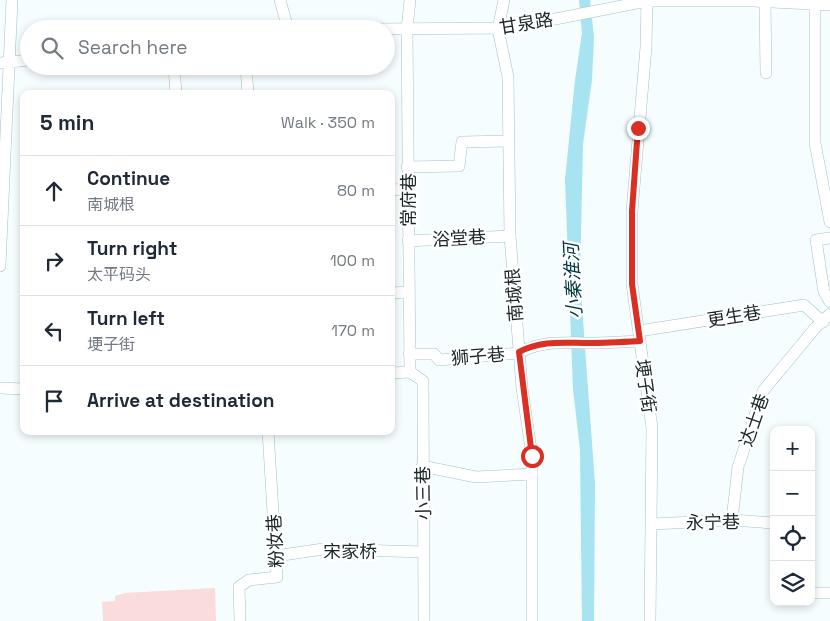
<!DOCTYPE html>
<meta charset="utf-8">
<style>
body{margin:0;font-family:"Space Grotesk","Noto Sans SC",sans-serif;background:#f2f2f3;color:#1f2937}
.controls{position:absolute;right:15px;bottom:15px;display:grid;overflow:hidden;border-radius:10px;box-shadow:0 2px 8px #0003}
.controls button{width:45px;height:45px;display:grid;place-items:center;padding:0;border:0;border-bottom:1px solid #e0e1e3;background:#fff;color:#1f2937;font:25px sans-serif}
.stop{position:absolute;width:15px;height:15px;margin:-11px;border:4px solid #d93025;border-radius:50%;background:#fff}
.stop.end{background:#d93025;border-color:#fff;box-shadow:0 1px 5px #0008}
.list{margin:0;padding:0;list-style:none}
h2{display:flex;justify-content:space-between;align-items:center;height:65px;margin:0;padding:0 20px;font-size:21px}
h2 small{font-size:16px;font-weight:400;color:#747a83}
.list li{display:grid;grid-template-columns:32px 1fr auto;gap:15px;align-items:center;box-sizing:border-box;height:70px;padding:0 20px;border-top:1px solid #e0e1e3}
.list b{display:block;font-size:19px;white-space:nowrap}
.list p{margin:0;font-size:16px;white-space:nowrap;color:#747a83}
.list em{font-size:16px;font-style:normal;color:#747a83}
.icon{flex:none;width:28px;height:28px;fill:none;stroke:currentColor;stroke-width:2;stroke-linecap:round;stroke-linejoin:round}
.map{position:relative;flex:none;width:830px;height:621px;overflow:hidden}
.search{position:absolute;background:#fff;box-shadow:0 2px 8px #0003;left:20px;top:20px;width:375px;height:55px;display:flex;align-items:center;gap:12px;box-sizing:border-box;padding:0 18px;border-radius:28px;color:#747a83;font-size:19px}
.panel{position:absolute;background:#fff;box-shadow:0 2px 8px #0003;left:20px;top:90px;width:375px;height:345px;border-radius:10px}
.map>svg:first-child{display:block}
.green{fill:#fbdcdc}
.water{fill:#a7e3f0}
.lines{fill:none;stroke-linecap:round;stroke-linejoin:round}
.minor-casing{stroke:#a2c1c8;stroke-width:12}
.minor{stroke:#fff;stroke-width:11}
.route{stroke:#d93025;stroke-width:6}
.labels{text-anchor:middle;dominant-baseline:central;stroke-width:5;stroke-linejoin:round;paint-order:stroke}
.street-label{font-size:18px;fill:#192528;stroke:#fff}
.water-label{font-size:19px;font-style:italic;fill:#003942;stroke:#fff}
</style>
<div class="map">
<svg width="830" height="621" viewBox="0 0 830 621">
<rect width="100%" height="100%" fill="#f6fdfe"/>
<polygon class="green" points="215,588 216,621 103,621 102,602 115,601 115,596 125,593"/>
<polygon class="water" points="579,0 590,0 594,37 592,80 583,144 580,279 595,484 594,621 582,621 580,450 573,389 565,180 575,80 582,33"/>
<g class="lines">
<defs>
<g id="minor">
<polyline points="280,0 288,29"/>
<polyline points="410,0 407,29 410,372"/>
<polyline points="504,0 498,29 508,77 510,236 522,388 532,456 532,621"/>
<polyline points="647,0 646,47 632,211 632,284 652,428 650,621"/>
<polyline points="765,2 766,73"/>
<polyline points="815,5 815,143 830,222"/>
<polyline points="371,29 509,28 647,1 754,1 830,5"/>
<polyline points="0,63 29,60"/>
<polyline points="174,66 176,94"/>
<polyline points="246,66 248,94"/>
<polyline points="407,167 459,166 462,142 508,141"/>
<polyline points="391,190 407,189"/>
<polyline points="830,238 816,240 824,292 830,302"/>
<polyline points="408,241 510,236"/>
<polyline points="0,266 12,0"/>
<polyline points="391,293 409,292"/>
<polyline points="639,331 804,305 823,322"/>
<path d="M409,354h25l5,6 80,-7c22,-13 45,-10 69,-10 18,0 35,-1 52,-2"/>
<polyline points="410,372 423,381 424,621"/>
<polyline points="391,373 410,372"/>
<polyline points="0,388 24,389"/>
<polyline points="422,466 476,477 532,474"/>
<polyline points="732,520 738,467 763,391 816,327 830,314"/>
<polyline points="653,524 732,520 774,523"/>
<polyline points="276,556 323,549 424,552"/>
<polyline points="811,593 830,593"/>
<polyline points="240,621 239,587 249,580 277,577 268,431"/>
</g>
</defs>
<use href="#minor" class="minor-casing"/>
<use href="#minor" class="minor"/>
</g>
<g class="lines">
<path class="route" d="M532,456l-13,-104c22,-12 45,-9 69,-9 18,0 35,-1 52,-2l-8,-57v-73l6,-83"/>
</g>
<g class="labels">
<g class="street-label">
<text transform="translate(526 23) rotate(-9)">甘泉路</text>
<text transform="translate(408 200) rotate(-90)">常府巷</text>
<text transform="translate(459 238) rotate(-3)">浴堂巷</text>
<text transform="translate(514 295) rotate(-94)">南城根</text>
<text transform="translate(734 316) rotate(-9)">更生巷</text>
<text transform="translate(478 356) rotate(-5)">狮子巷</text>
<text transform="translate(646 386) rotate(82)">埂子街</text>
<text transform="translate(754 420) rotate(-71)">达士巷</text>
<text transform="translate(423 493) rotate(-91)">小三巷</text>
<text transform="translate(713 522) rotate(-1)">永宁巷</text>
<text transform="translate(275 541) rotate(-93)">粉妆巷</text>
<text x="350" y="551">宋家桥</text>
</g>
<g class="water-label">
<text transform="translate(573 281) rotate(-93)">小秦淮河</text>
</g>
</g>
</svg>
<div class="controls">
<button>+</button>
<button>−</button>
<button><svg class="icon" aria-label="locate" viewBox="0 0 24 24"><circle cx="12" cy="12" r="6"/><path d="M12 2v4M12 18v4M2 12h4M18 12h4"/></svg></button>
<button><svg class="icon" aria-label="layers" viewBox="0 0 24 24"><path d="M12 4l9 5-9 5-9-5zM3 14l9 5 9-5"/></svg></button>
</div>
<div class="stop" style="left:532px;top:456px"></div>
<div class="stop end" style="left:638px;top:128px"></div>
<div class="search"><svg class="icon" aria-label="search" viewBox="0 0 24 24"><circle cx="10" cy="10" r="6"/><path d="M15 15l6 6"/></svg>Search here</div>
<section class="panel">
<h2>5 min<small>Walk · 350 m</small></h2>
<ul class="list">
<li><svg class="icon" aria-label="ahead" viewBox="0 0 24 24"><path d="M12 20V5M6 11l6-6 6 6"/></svg><div><b>Continue</b><p>南城根</p></div><em>80 m</em></li>
<li><svg class="icon" aria-label="right" viewBox="0 0 24 24"><path d="M7 20v-9h11M14 6l5 5-5 5"/></svg><div><b>Turn right</b><p>太平码头</p></div><em>100 m</em></li>
<li><svg class="icon" aria-label="left" viewBox="0 0 24 24"><path d="M17 20v-9H6M10 6l-5 5 5 5"/></svg><div><b>Turn left</b><p>埂子街</p></div><em>170 m</em></li>
<li><svg class="icon" aria-label="arrive" viewBox="0 0 24 24"><path d="M6 21V4h12l-3 4 3 4H6"/></svg><div><b>Arrive at destination</b></div></li>
</ul>
</section>
</div>
